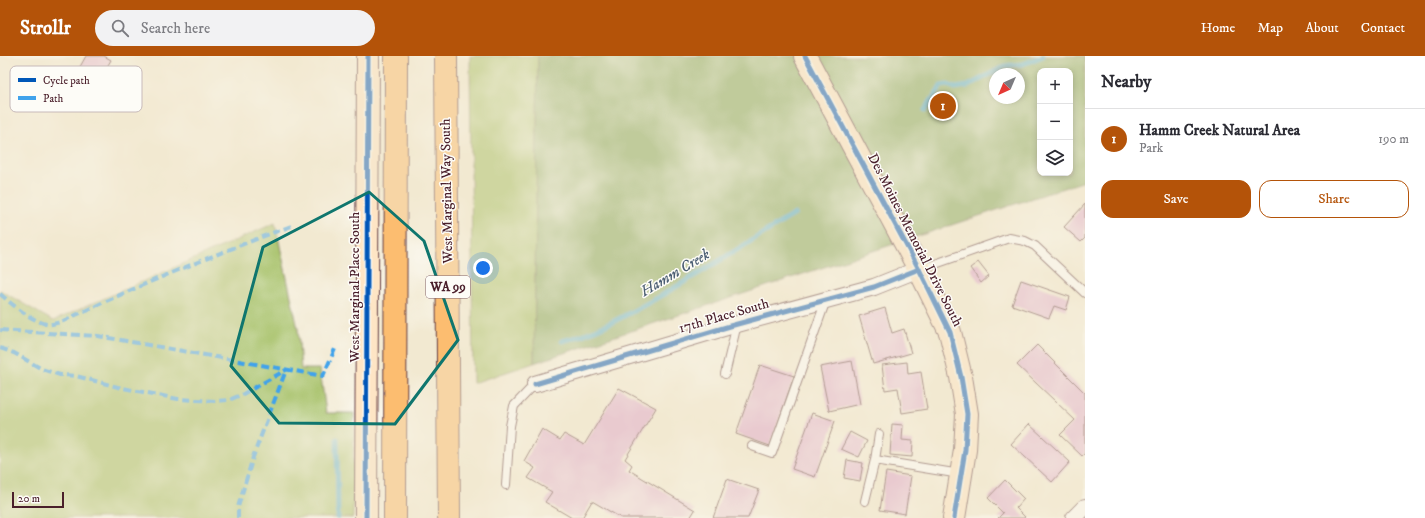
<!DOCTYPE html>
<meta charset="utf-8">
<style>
body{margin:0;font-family:"IM FELL DW Pica",serif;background:#f2f2f3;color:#2b2b33}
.controls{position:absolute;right:12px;top:12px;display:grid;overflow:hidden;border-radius:8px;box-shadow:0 2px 6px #0003}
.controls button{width:36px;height:36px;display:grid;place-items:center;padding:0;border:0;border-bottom:1px solid #e1e1e2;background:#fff;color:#2b2b33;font:20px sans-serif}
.compass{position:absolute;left:989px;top:12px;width:36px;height:36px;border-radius:50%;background:#fff;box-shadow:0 2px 6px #0003;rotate:224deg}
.scale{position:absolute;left:12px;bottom:10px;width:52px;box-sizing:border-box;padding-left:4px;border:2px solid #4a1f2b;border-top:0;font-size:11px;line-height:14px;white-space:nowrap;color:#4a1f2b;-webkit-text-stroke:3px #fdfcf7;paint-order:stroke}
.you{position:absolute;left:483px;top:212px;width:14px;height:14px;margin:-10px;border:3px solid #fff;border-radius:50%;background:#1a73e8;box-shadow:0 0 0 6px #1a73e833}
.badge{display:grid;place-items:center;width:26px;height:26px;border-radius:50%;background:#b45309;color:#fff;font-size:13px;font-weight:700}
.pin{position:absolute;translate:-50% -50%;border:2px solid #fff;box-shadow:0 1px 4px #0006}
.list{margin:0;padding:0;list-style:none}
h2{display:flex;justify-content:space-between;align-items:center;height:52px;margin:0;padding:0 16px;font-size:17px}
h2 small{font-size:13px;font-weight:400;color:#7c7c81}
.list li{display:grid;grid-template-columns:26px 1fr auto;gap:12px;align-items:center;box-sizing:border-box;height:60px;padding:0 16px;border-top:1px solid #e1e1e2}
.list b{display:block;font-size:15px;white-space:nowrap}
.list p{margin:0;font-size:13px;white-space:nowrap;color:#7c7c81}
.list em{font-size:13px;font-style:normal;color:#7c7c81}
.actions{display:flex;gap:8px;padding:12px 16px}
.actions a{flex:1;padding:9px 0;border:1px solid #b45309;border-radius:12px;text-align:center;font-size:14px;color:#b45309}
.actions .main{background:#b45309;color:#fff}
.icon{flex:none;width:22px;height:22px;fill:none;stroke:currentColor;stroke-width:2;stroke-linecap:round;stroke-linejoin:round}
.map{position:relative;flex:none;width:1085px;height:462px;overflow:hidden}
header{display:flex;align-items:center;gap:24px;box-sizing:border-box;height:56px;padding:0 20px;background:#b45309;color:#fff}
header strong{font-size:19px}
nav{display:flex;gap:22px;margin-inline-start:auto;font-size:14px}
.search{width:280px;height:36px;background:#f2f2f3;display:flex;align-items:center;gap:10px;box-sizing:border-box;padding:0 14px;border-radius:22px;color:#7c7c81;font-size:15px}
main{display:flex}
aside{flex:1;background:#fff}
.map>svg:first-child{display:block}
.green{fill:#a4bf65;stroke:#776f48}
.forest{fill:#83a65a;stroke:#666242;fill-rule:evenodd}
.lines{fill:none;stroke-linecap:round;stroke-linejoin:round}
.stream{stroke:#4aa8c9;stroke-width:5}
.building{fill:#dea4cd}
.lane-casing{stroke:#633d44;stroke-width:10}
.street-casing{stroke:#633d44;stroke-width:18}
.secondary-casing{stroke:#633d44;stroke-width:24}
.highway-casing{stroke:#633d44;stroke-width:24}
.lane{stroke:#fff;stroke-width:8}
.street{stroke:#fff;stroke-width:16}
.secondary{stroke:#fee5c5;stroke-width:22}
.highway{stroke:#fcbd6f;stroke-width:22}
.quiet{stroke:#40a2eb;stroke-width:4;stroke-dasharray:8 4;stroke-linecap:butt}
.cycleway-casing{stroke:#fdfcf7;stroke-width:8}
.cycleway{stroke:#0057b8;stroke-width:5}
.marked{fill:none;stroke:#0f766e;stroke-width:3;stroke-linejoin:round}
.labels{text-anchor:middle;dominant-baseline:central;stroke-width:3;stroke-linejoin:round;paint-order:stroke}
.shield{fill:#fdfcf7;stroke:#806168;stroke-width:1}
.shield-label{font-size:13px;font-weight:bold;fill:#4a1f2b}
.street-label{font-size:14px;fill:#4a1f2b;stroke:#fdfcf7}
.water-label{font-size:15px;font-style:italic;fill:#4a5d72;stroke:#fdfcf7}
.key{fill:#fdfcf7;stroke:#c7baba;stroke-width:1}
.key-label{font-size:11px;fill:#4a1f2b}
</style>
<header>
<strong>Strollr</strong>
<div class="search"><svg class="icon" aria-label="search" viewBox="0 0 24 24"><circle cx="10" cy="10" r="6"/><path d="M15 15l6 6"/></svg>Search here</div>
<nav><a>Home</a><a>Map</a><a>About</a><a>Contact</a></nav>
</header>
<main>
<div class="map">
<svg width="1085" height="462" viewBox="0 0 1085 462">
<rect width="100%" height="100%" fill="#fdfcf7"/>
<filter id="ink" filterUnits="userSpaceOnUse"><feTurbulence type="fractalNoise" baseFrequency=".025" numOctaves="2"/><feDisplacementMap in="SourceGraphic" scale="8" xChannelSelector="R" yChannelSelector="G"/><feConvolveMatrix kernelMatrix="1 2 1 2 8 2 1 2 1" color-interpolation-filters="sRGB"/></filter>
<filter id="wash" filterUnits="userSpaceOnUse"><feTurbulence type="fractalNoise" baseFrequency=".012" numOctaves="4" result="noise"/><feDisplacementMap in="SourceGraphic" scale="16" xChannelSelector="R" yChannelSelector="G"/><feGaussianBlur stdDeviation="0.9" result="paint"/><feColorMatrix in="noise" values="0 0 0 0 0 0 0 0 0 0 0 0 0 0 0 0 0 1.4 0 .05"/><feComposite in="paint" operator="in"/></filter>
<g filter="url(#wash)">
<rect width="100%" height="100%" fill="#f2e9d1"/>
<g class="green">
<polygon points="470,0 538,0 534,307 473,327"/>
<polygon points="275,167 298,273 301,313 320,313 326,357 354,357 353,462 0,462 0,234 53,265"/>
</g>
<path class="forest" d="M538,0h547v125l-551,182zM1040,15h30v102h-30zM995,18h24v24h-24z"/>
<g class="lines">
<g class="stream">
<polyline points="925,54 941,30 948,29 955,32 968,30 1005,10 1023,8 1043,0"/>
<path d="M562,285c30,-7 57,-22 84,-37 51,-28 99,-60 149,-90"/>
<polyline points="337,383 338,462"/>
</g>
</g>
<g id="blocks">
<g class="building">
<polygon points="86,0 104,0 111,4 91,38 71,27"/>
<polygon points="1085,148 1085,182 1081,186 1064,171"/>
<polygon points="978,206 989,220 981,227 970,212"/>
<polygon points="1021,224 1070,241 1066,254 1054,250 1049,262 1012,249"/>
<polygon points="885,252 892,277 904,273 911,297 873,308 859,260"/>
<polygon points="1037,289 1085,337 1085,397 1082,400 1060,379 1075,364 1017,309"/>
<polygon points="852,305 860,348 829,355 820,311"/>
<polygon points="907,306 908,318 921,316 927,353 902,357 898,332 885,334 882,309"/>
<polygon points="760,309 794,320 770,390 736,378"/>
<polygon points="619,332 656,352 625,403 632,409 629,414 695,454 690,462 621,462 592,445 582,462 572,462 545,446 552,436 528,422 535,412 524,405 542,373 560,384 564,378 584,389"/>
<polygon points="812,357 835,365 815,421 792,413"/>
<polygon points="892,368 903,369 902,384 913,385 912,401 890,399"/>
<polygon points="1029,368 1070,406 1052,426 1011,388"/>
<polygon points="850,376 867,385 859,401 841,393"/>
<polygon points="847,404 863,407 860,425 844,422"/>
<polygon points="886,416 911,420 905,458 880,454"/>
<polygon points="727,423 759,434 748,462 713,462"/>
<polygon points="1005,424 1024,443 1016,452 1025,461 1024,462 998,462 1003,457 988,442"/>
</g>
</g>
</g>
<g filter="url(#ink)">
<use href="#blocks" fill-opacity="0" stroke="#633d44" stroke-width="1"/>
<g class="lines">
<defs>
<g id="lane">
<polyline points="921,213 1009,182 1025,185 1035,190 1085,237"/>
<polyline points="725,318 737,268"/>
<polyline points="752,390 772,397 826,244"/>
<polyline points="875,404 879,378"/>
<polyline points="506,429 510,370 514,350 535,328"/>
<polyline points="865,445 875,404 960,418"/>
</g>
<g id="street">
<polyline points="535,328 730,270 874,231 919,213"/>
<polyline points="1074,462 1085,451"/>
</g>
<g id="secondary">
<polyline points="805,0 919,213 950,276 961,321 967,358 965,394 954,462"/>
<polyline points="366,462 368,0"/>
</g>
<g id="highway">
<polyline points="446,0 449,462"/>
<polyline points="395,462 396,0"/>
</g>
</defs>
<use href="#lane" class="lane-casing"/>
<use href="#street" class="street-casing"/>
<use href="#secondary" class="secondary-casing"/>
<use href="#highway" class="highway-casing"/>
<use href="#lane" class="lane"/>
<use href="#street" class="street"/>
<use href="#secondary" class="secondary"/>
<use href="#highway" class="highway"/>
<g class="quiet">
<path d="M0,238c13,11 29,25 46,30 5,1 10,-1 15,-2 76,-36 154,-68 233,-97"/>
<polyline points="0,274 98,280 323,320 335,293"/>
<polyline points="0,292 14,297 42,313 60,319 76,320 118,331 178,343 215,345 229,344 243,338 286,314"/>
<polyline points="238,462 238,451 253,401 286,314"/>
</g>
<defs>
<g id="cycleway">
<polyline points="805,0 919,213 950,276 961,321 967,358 965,394 954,462"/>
<polyline points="535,328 730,270 874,231 919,213"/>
<polyline points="366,462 368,0"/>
</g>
</defs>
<use href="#cycleway" class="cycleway-casing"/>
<use href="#cycleway" class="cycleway"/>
</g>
</g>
<path d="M0 0H1085V462H0ZM369,136l55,49 34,99 -63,84 -116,-1 -48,-57 32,-119z" fill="#f2e9d1" fill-opacity=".55" fill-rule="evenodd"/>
<path class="marked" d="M369,136l55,49 34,99 -63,84 -116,-1 -48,-57 32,-119z"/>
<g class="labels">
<rect class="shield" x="426" y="220" width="44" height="22" rx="3"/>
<g class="shield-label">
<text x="448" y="231">WA 99</text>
</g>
<g class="street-label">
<text transform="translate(447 135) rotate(-91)">West Marginal Way South</text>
<text transform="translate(915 184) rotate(63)">Des Moines Memorial Drive South</text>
<text transform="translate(355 231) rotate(-90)">West Marginal Place South</text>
<text transform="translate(724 260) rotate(-16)">17th Place South</text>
</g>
<g class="water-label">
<text transform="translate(675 217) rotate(-31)">Hamm Creek</text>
</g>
</g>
<rect x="10" y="10" width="132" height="46" rx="6" class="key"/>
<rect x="18" y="22" width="18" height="4" fill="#0057b8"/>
<rect x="18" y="40" width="18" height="4" fill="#40a2eb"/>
<g class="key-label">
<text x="43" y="28">Cycle path</text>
<text x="43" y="46">Path</text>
</g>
</svg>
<div class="controls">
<button>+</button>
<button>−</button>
<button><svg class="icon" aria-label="layers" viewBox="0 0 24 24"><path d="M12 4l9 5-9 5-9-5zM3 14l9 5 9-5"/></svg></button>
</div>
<svg class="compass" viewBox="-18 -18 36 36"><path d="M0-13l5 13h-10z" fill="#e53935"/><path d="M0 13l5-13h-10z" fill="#7c7c81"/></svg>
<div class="scale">20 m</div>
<div class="you"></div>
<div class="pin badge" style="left:943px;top:50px">1</div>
</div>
<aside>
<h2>Nearby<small></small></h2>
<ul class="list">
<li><span class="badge">1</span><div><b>Hamm Creek Natural Area</b><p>Park</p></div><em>190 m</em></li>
</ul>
<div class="actions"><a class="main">Save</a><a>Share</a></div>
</aside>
</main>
